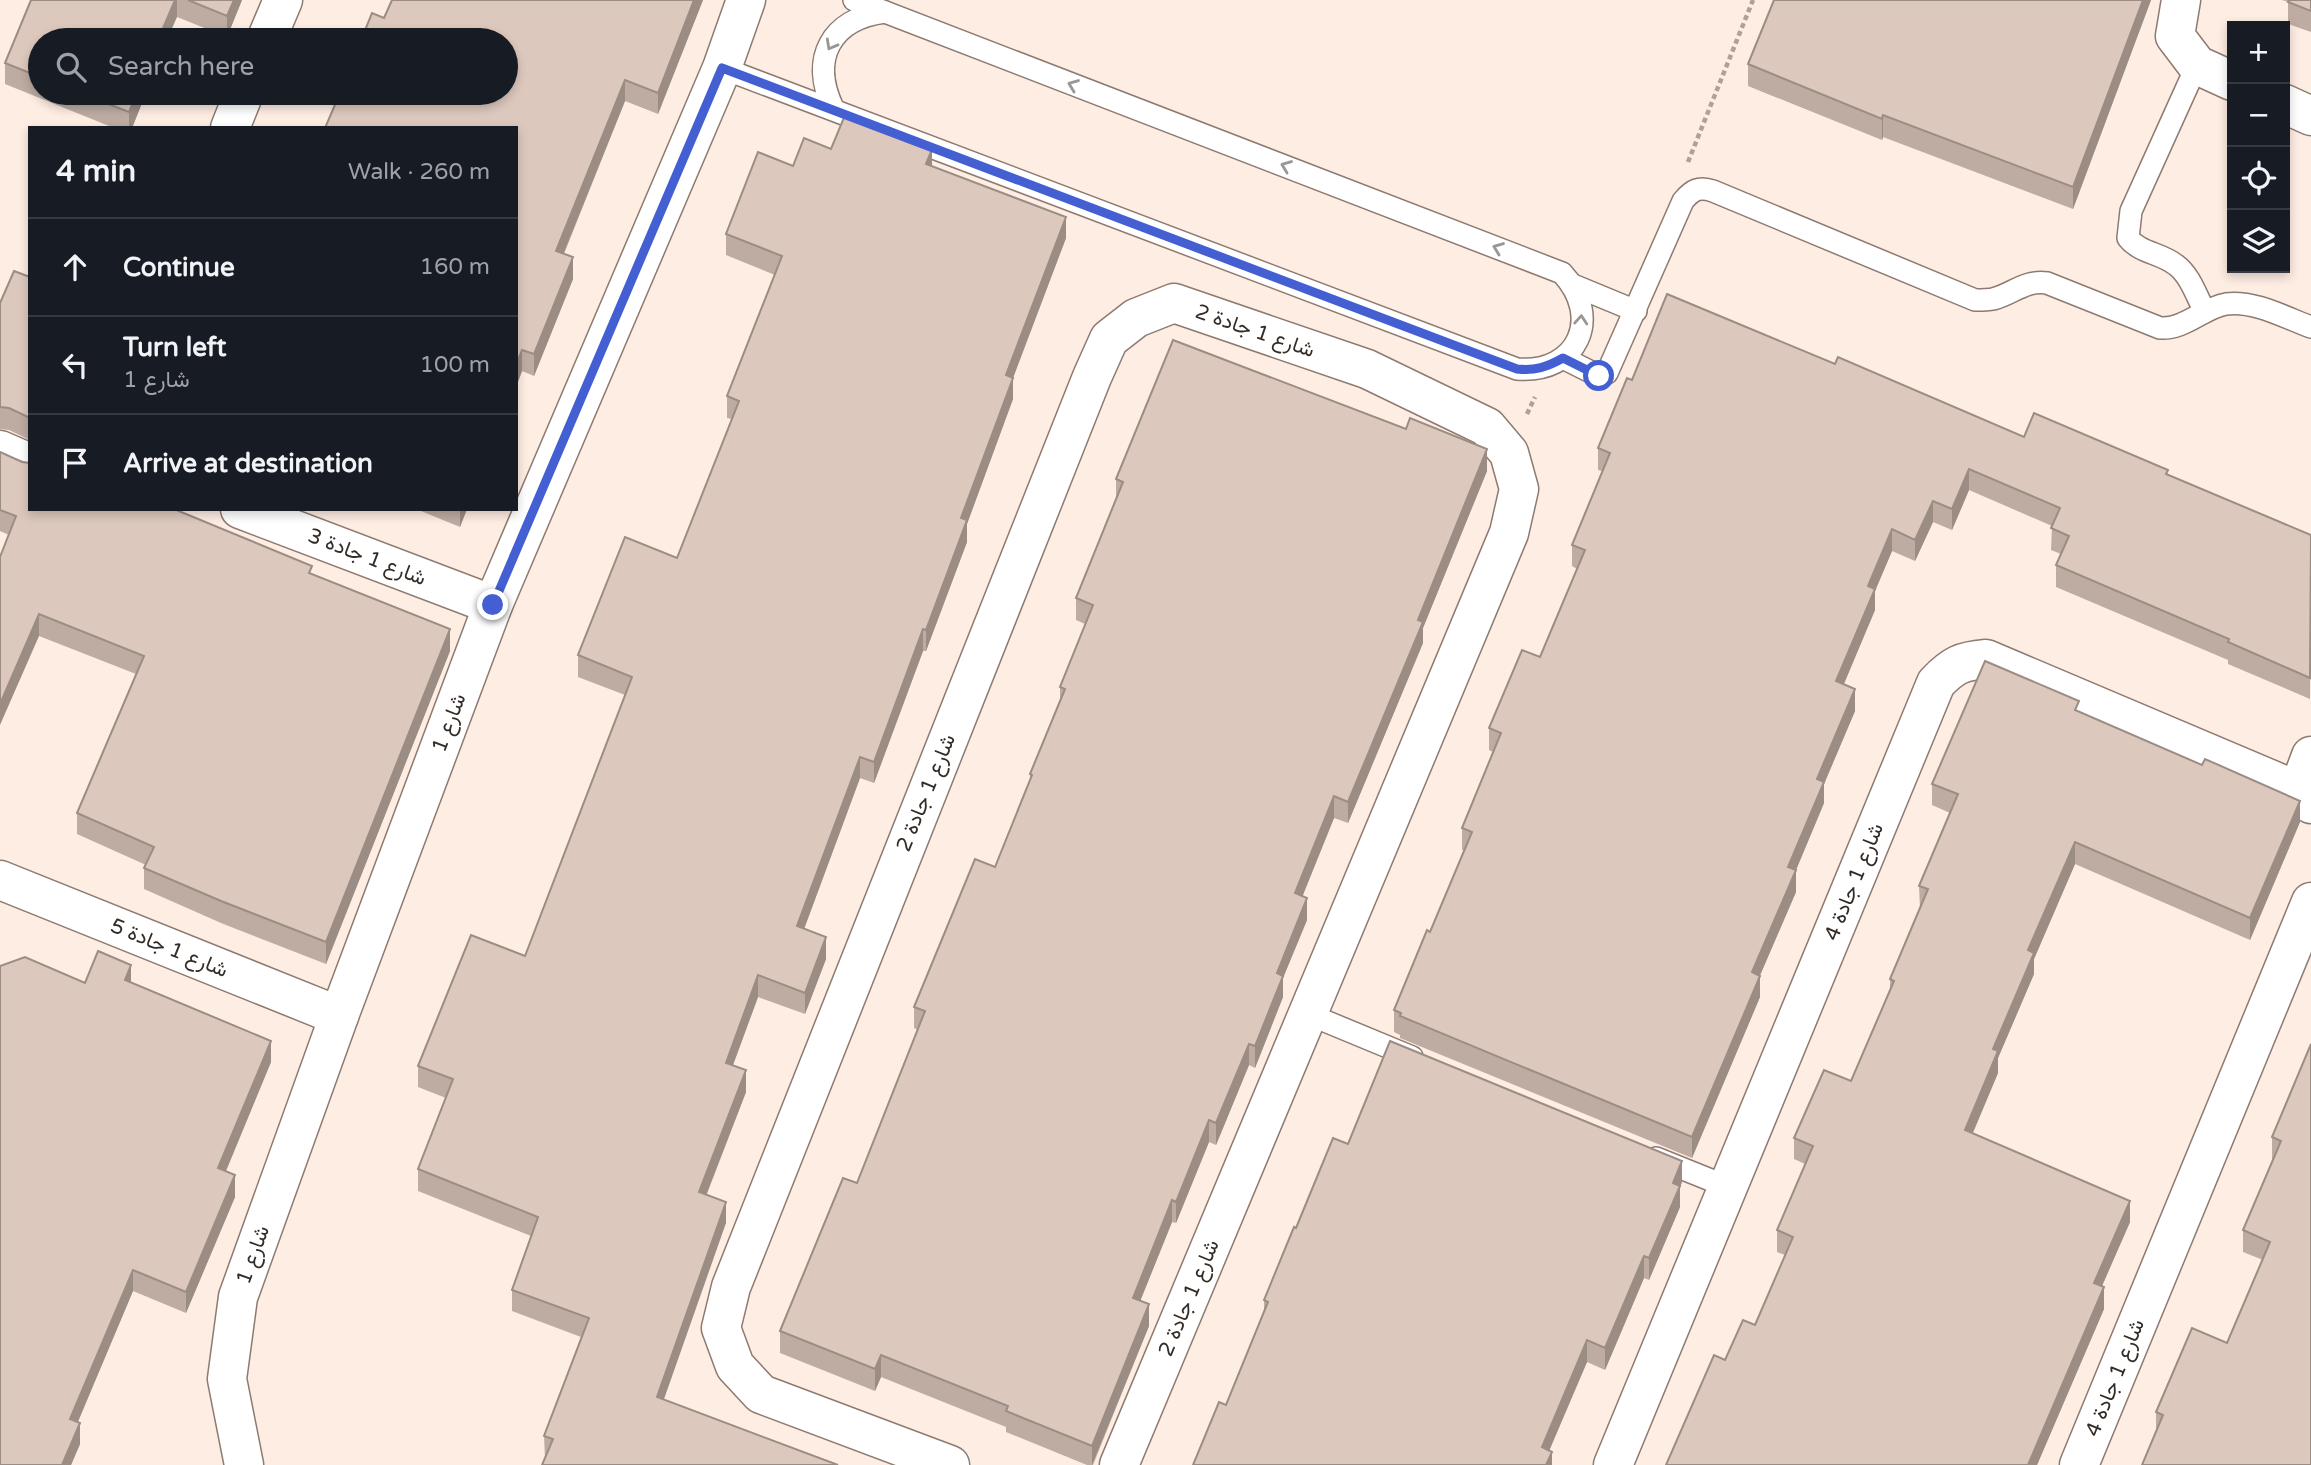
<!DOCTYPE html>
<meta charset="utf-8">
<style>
body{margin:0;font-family:"Varela Round",Vazirmatn,sans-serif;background:#242831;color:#f1f3f6}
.controls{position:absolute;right:21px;top:21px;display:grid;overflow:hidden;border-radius:0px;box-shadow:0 4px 10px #0003}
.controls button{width:63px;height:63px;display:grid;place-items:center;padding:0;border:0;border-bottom:2px solid #363941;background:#171b24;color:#f1f3f6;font:35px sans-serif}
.stop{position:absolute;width:21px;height:21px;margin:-16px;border:5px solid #435fd2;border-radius:50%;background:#fff}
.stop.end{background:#435fd2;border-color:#fff;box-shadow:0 2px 7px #0008}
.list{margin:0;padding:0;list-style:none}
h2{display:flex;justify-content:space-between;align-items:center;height:91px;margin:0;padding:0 28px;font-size:30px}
h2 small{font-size:23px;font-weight:400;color:#9ea1a6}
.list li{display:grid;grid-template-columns:46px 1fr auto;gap:21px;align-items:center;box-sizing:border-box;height:98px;padding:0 28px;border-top:2px solid #363941}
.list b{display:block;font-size:26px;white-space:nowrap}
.list p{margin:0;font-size:23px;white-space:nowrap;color:#9ea1a6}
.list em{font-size:23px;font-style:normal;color:#9ea1a6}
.icon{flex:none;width:38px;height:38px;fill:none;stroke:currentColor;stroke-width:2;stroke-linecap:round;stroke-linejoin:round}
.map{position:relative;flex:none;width:2311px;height:1465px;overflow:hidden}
.search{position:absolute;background:#171b24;box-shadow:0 4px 10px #0003;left:28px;top:28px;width:490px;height:77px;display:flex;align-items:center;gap:18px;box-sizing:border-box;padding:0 24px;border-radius:38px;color:#9ea1a6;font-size:26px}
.panel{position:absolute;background:#171b24;box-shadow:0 4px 10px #0003;left:28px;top:126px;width:490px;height:385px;border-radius:0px}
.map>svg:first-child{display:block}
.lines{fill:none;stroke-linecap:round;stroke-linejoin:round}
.lane-casing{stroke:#8d7a70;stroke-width:24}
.street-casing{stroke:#8d7a70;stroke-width:41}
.path{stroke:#aea199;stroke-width:4.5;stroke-dasharray:5 3.5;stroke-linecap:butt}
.lane{stroke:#fff;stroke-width:21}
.street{stroke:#fff;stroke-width:38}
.wall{fill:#beaca3}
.shaded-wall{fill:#9b8c84}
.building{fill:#ddc8bd;stroke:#9b8c84;stroke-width:2}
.oneway{stroke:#9a9693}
.route{stroke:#435fd2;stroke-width:9}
.labels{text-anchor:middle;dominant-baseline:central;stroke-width:5;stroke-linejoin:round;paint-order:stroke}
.street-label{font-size:21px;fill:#342c27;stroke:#fff}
</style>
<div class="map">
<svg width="2311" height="1465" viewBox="0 0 2311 1465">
<rect width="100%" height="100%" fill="#feede3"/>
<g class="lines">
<defs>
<g id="lane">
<path d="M2197,65l-66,146 -3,27c12,15 33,15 48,27 14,10 21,32 29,47"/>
<path d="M722,68l795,301c61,5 86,-52 45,-96l-708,-273"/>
<path d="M833,108c-23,-49 -3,-89 52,-96"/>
<polyline points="1573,285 1636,311"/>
<path d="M1563,358l36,18 8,-3 76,-172c9,-11 16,-15 30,-10l262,109c6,0 13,0 18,-1 20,-5 31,-19 54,-16l113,45c24,2 43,-20 66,-24 28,-4 60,14 85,23"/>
<polyline points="1308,1014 1412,1057"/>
<polyline points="1656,1158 1728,1187"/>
</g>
<g id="street">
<polyline points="2181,0 2175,36 2197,65 2232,81"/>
<polyline points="266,40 283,0"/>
<polyline points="2285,104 2311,116"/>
<polyline points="230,128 244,93"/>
<polyline points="0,450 30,463"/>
<polyline points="240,509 493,605"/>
<polyline points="2298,791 2311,756"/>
<polyline points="0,880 339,1016"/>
<polyline points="244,1465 227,1379 238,1297 339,1016 493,605 722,68 746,0"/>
<polyline points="950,1465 761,1394 735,1366 721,1328 731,1287 1092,377 1109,339 1136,318 1174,303 1367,369 1487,427 1509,453 1519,489 1509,533 1119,1465"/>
<path d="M1613,1465l323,-782c17,-18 26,-22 50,-24l312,132 13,13"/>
<polyline points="2079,1465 2311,902"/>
</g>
</defs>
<use href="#lane" class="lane-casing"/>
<use href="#street" class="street-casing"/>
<g class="path">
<polyline points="1688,162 1753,0"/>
<polyline points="1527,414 1535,397"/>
</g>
<use href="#lane" class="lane"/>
<use href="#street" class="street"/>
</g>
<g class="wall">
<polygon points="31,0 242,0 227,37 177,17 40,40 40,93 146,93 132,128 114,128 5,84 5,63"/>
<polygon points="392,0 703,0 658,114 625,101 564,254 573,279 534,376 522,371 516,387 516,128 384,18"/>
<polygon points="2151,0 2073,209 1883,137 1882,140 1748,86 1748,64"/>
<polygon points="2282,0 2311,0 2311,32 2288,24 2288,2"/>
<polygon points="831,149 932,166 1066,238 1013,378 1013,399 967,524 967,542 926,651 923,651 874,783 860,778 804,929 826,959 805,1014 758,997 733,1065 746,1092 707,1194 726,1223 545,1458 544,1436 581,1337 512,1311 512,1290 531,1236 418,1191 418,1169 446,1098 418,1087 418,1066 525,956 625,695 578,677 578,655 677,558 732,419 727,418 727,396 775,275 726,255 726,234 793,166"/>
<polygon points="30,277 30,440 9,430 0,429 0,303"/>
<polygon points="1835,364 2024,437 2168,475 2311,535 2310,699 2228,664 2228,660 2056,587 2056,565 2061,554 2051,550 2052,526 1969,490 1952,530 1933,522 1915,561 1892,551 1875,591 1875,610 1843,685 1855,711 1824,784 1824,803 1796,870 1796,892 1760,975 1760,997 1692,1158 1400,1038 1400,1035 1394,1032 1394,1010 1430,932 1464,850 1462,850 1462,828 1493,752 1489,750 1489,728 1540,657 1577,569 1572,566 1572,545 1602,471 1598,470 1598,448 1632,380"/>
<polygon points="0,452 312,574 450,651 326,964 221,923 144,889 144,868 146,865 77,834 77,813 136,674 39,636 9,535 0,531"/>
<polygon points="1487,471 1423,628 1423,643 1348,823 1334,818 1302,896 1307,920 1283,978 1283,997 1255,1068 1249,1065 1216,1145 1209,1142 1176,1223 1172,1222 1140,1301 1149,1326 1093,1465 1087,1465 1006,1432 1006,1427 881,1377 875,1391 780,1353 780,1331 857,1183 918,1030 914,1028 914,1007 995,867 1030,780 1030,774 1060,701 1060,687 1085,624 1076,620 1076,598 1116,499 1116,479"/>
<polygon points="416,509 467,509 460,527"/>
<polygon points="2079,712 2300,822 2250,940 2075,864 2034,959 2034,974 1998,1058 1998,1073 1973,1133 2130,1222 2102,1286 2104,1309 2037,1465 1666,1465 1725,1360 1755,1325 1785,1255 1777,1252 1777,1230 1805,1164 1794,1159 1794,1138 1851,1081 1890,989 1890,979 1920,908 1919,886 1950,813 1932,805 1932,784"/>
<polygon points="131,982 271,1062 226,1171 235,1197 186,1313 133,1291 78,1422 80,1444 71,1465 0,1465 85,983"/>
<polygon points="2311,1044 2311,1465 2156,1431 2156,1412 2227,1343 2263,1260 2243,1252 2243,1230 2273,1159 2272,1159 2272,1137"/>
<polygon points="1348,1144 1682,1182 1680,1187 1680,1207 1649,1280 1644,1278 1605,1370 1587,1362 1549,1451 1552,1465 1226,1405 1264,1311 1264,1300 1296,1228"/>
</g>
<g class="shaded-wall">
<polygon points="175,0 177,0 177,17 167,40 158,40"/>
<polygon points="234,0 242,0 227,37 227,16"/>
<polygon points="694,0 703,0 658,114 658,93"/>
<polygon points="2143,0 2151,0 2073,209 2073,187"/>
<polygon points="625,80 625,101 556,272 556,251"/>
<polygon points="137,93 146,93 132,128 129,128 129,112"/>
<polygon points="1883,115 1883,137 1882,140 1882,119"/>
<polygon points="932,149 932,171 926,164"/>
<polygon points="1066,217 1066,238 1013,378 1013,399 967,524 967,542 926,651 926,630 1006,375"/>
<polygon points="573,257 573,279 534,376 534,354"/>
<polygon points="522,350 522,371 516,387 516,365"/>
<polygon points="1487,449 1487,471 1423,628 1423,643 1348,823 1348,802 1418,620"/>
<polygon points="1969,469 1969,490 1952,530 1952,509"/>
<polygon points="1933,501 1933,522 1915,561 1915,540"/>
<polygon points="460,509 467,509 460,527"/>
<polygon points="1892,529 1892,551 1875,591 1875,610 1836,703 1836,681 1868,586"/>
<polygon points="39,614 39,636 0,725 0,704"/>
<polygon points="450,629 450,651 326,964 326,942"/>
<polygon points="923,629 923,651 874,783 874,762"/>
<polygon points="1855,689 1855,711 1824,784 1824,803 1796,870 1796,892 1752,994 1752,972 1817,779"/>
<polygon points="860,757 860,778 797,948 797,926"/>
<polygon points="1334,796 1334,818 1295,915 1295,893"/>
<polygon points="2300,801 2300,822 2250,940 2250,918"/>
<polygon points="2075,842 2075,864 2034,959 2034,974 1998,1058 1998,1073 1965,1151 1965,1130 1993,1049 2028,950"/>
<polygon points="1307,898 1307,920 1283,978 1283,997 1255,1068 1255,1046 1277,973"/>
<polygon points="826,937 826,959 805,1014 805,993"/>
<polygon points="131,965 131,987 125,980"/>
<polygon points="758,975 758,997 726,1084 726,1063"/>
<polygon points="1760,976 1760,997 1692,1158 1692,1137"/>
<polygon points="271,1041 271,1062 218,1190 218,1168"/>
<polygon points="1249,1044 1249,1065 1216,1145 1216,1123"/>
<polygon points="746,1070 746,1092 699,1213 699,1192"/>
<polygon points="1209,1120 1209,1142 1176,1223 1176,1202"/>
<polygon points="1682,1161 1682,1182 1680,1187 1680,1207 1649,1280 1649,1258 1673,1183"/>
<polygon points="235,1175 235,1197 186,1313 186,1292"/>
<polygon points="1172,1200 1172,1222 1133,1319 1133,1298"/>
<polygon points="2130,1201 2130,1222 2094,1304 2094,1283"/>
<polygon points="726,1202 726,1223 657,1419 657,1397"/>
<polygon points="1644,1256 1644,1278 1605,1370 1605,1348"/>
<polygon points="133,1270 133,1291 70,1440 70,1419"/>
<polygon points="2104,1287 2104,1309 2037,1465 2028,1465"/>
<polygon points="1149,1304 1149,1326 1092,1465 1092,1446"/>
<polygon points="1587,1340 1587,1362 1543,1465 1542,1447"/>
<polygon points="881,1355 881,1377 875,1391 875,1369"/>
<polygon points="80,1423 80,1444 71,1465 62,1465"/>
<polygon points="1552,1452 1552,1465 1546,1465"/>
</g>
<g class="building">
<polygon points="31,0 175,0 158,40 40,40 40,77 5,63"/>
<polygon points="188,0 234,0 227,16"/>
<polygon points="392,0 694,0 658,93 625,80 556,251 573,257 534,354 522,350 516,365 516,128 325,128 340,93 506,93 506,40 361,40 372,13 384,18"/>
<polygon points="1774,0 2143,0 2073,187 1883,115 1882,119 1748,64"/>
<polygon points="2289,0 2311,0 2311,11 2288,2"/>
<polygon points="80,93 137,93 129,112"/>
<polygon points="845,115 932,149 926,164 1066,217 1006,375 1013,378 961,518 967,520 926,630 923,629 874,762 860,757 797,926 826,937 805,993 758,975 726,1063 746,1070 699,1192 726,1202 657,1397 838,1465 542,1465 553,1439 544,1436 589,1318 512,1290 538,1217 418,1169 453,1079 418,1066 471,935 525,956 632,677 578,655 625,537 677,558 739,401 727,396 782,256 726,234 758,152 793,166 804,138 831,149"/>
<polygon points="14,271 30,277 30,418 9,408 0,407 0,303"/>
<polygon points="1667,294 1835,364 1838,357 2024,437 2034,413 2168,470 2166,474 2311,535 2310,678 2228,642 2229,639 2056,565 2069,536 2051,528 2060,508 1969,469 1952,509 1933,501 1915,540 1892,529 1868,586 1875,589 1836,681 1855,689 1817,779 1824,782 1788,867 1796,870 1752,972 1760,976 1692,1137 1400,1016 1401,1013 1394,1010 1427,930 1430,932 1472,832 1462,828 1501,733 1489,728 1522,650 1540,657 1585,550 1572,545 1610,453 1598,448 1627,378 1632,380"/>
<polygon points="1173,340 1406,429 1410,418 1487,449 1418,620 1423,622 1348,802 1334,796 1295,893 1307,898 1277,973 1283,976 1255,1046 1249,1044 1216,1123 1209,1120 1176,1202 1172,1200 1133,1298 1149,1304 1092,1446 1006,1411 1008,1406 881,1355 875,1369 780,1331 843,1178 857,1183 925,1011 914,1007 975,859 995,867 1032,775 1030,774 1065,689 1060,687 1093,605 1076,598 1123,482 1116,479"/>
<polygon points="0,452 22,462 30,463 30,509 174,509 312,566 309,573 450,629 326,942 221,901 144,868 154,847 77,813 144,656 39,614 0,704 0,557 16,516 0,510"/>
<polygon points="1985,661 2079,701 2075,710 2202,765 2205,759 2300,801 2250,918 2075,842 2028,950 2034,953 1993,1049 1998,1051 1965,1130 2130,1201 2094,1283 2104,1287 2028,1465 1666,1465 1714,1355 1725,1360 1743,1320 1755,1325 1793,1237 1777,1230 1813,1146 1794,1138 1824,1070 1851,1081 1894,981 1890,979 1928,889 1919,886 1958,794 1932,784"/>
<polygon points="98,951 131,965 125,980 271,1041 218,1168 235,1175 186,1292 133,1270 70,1419 80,1423 62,1465 0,1465 0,966 25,957 85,983"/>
<polygon points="1390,1041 1682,1161 1673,1183 1680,1186 1649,1258 1644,1256 1605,1348 1587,1340 1542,1447 1552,1452 1546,1465 1193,1465 1219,1402 1226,1405 1268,1302 1264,1300 1294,1227 1296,1228 1333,1138 1348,1144"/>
<polygon points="2311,1044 2311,1465 2142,1465 2163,1415 2156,1412 2192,1328 2227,1343 2270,1242 2243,1230 2281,1141 2272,1137"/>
</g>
<defs><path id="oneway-chevron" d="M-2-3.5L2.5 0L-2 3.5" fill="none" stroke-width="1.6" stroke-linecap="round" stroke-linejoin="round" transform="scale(1.75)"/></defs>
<g class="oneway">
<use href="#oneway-chevron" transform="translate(831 45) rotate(119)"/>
<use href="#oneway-chevron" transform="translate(1073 85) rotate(-159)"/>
<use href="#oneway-chevron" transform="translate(1286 166) rotate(-159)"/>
<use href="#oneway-chevron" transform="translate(1498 248) rotate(-159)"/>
<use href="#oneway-chevron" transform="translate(1581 320) rotate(-86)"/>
</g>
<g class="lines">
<path class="route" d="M493,605l229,-537 795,301c18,2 30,-2 46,-11l36,18"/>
</g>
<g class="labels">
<g class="street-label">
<text transform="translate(1255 331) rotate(19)">شارع 1 جادة 2</text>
<text transform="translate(367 557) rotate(21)">شارع 1 جادة 3</text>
<text transform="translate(449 723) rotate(-69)">شارع 1</text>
<text transform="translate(926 793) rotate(-68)">شارع 1 جادة 2</text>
<text transform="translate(1854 882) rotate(-68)">شارع 1 جادة 4</text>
<text transform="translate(169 948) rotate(22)">شارع 1 جادة 5</text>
<text transform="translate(253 1255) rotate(-70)">شارع 1</text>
<text transform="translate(1189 1298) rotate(-67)">شارع 1 جادة 2</text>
<text transform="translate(2115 1378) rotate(-68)">شارع 1 جادة 4</text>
</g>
</g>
</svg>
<div class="controls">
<button>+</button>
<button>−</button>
<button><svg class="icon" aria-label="locate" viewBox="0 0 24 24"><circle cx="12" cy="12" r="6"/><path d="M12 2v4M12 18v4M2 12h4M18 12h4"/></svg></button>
<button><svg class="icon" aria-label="layers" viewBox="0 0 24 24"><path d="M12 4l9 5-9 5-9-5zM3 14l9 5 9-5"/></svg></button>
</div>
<div class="stop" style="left:1599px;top:376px"></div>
<div class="stop end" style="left:493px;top:605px"></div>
<div class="search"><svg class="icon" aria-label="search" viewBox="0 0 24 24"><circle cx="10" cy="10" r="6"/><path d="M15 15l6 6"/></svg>Search here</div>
<section class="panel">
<h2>4 min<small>Walk · 260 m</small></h2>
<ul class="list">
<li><svg class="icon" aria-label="ahead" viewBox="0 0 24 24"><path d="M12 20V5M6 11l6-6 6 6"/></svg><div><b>Continue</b></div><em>160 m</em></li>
<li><svg class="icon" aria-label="left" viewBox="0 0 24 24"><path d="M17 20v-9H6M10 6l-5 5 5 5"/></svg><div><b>Turn left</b><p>شارع 1</p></div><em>100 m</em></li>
<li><svg class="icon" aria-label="arrive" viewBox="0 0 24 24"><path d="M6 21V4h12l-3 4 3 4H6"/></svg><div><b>Arrive at destination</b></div></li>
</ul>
</section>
</div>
